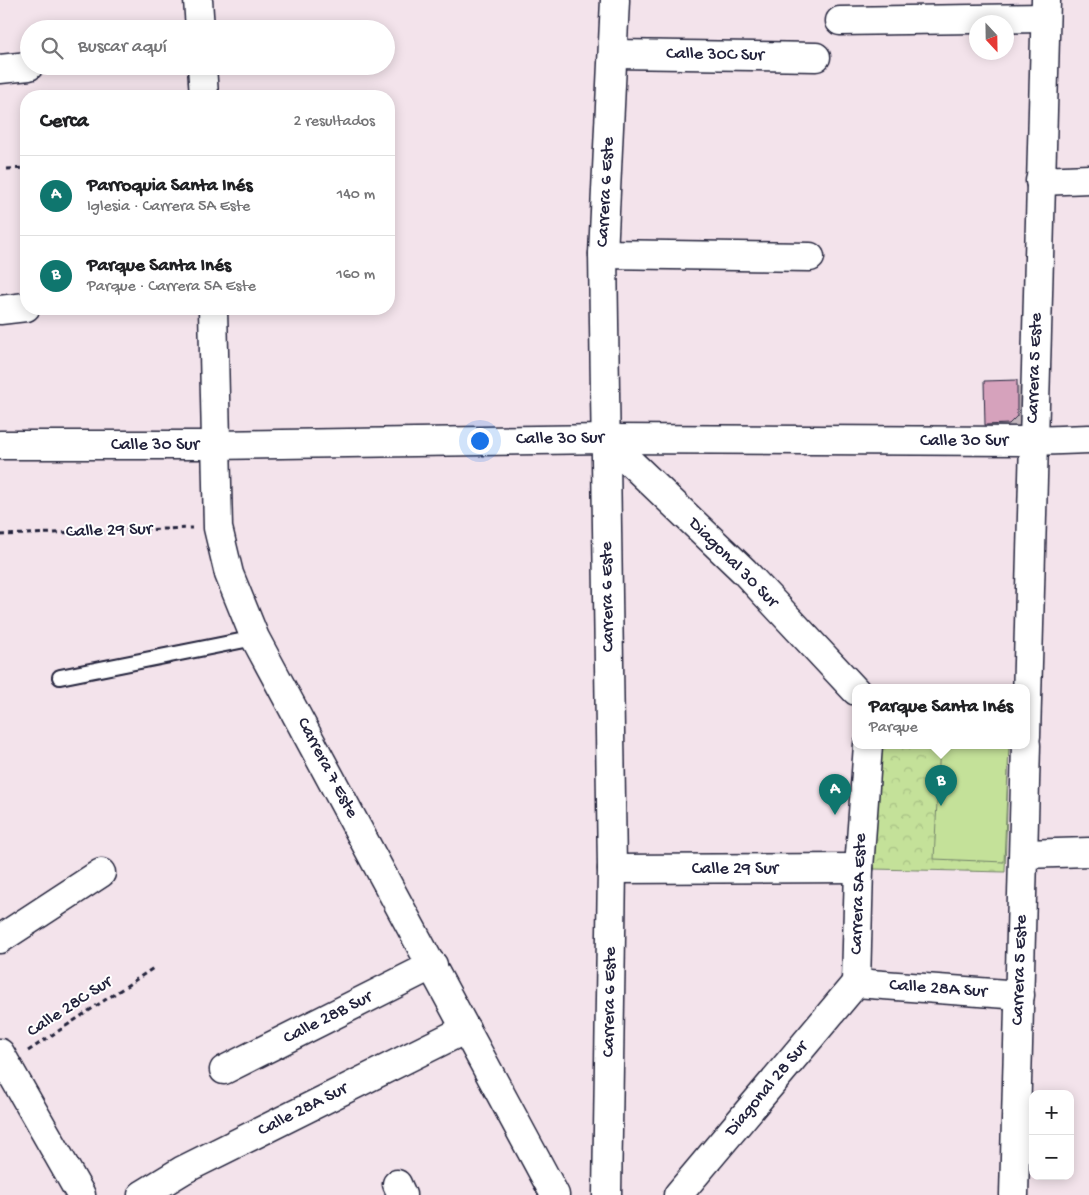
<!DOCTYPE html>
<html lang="es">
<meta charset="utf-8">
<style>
body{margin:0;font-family:"Gochi Hand",sans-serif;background:#f2f2f2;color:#202124}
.controls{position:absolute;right:15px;bottom:15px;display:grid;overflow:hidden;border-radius:10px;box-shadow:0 2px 12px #0003}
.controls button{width:45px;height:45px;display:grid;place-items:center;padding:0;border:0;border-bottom:1px solid #e0e0e0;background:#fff;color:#202124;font:25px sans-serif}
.compass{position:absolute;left:969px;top:15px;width:45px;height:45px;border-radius:50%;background:#fff;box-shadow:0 2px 12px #0003;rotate:158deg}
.you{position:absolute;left:479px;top:440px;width:18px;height:18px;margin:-12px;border:4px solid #fff;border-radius:50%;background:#1a73e8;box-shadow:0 0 0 8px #1a73e833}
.badge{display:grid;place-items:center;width:32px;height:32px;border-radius:50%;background:#0f766e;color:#fff;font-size:16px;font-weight:700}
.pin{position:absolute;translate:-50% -41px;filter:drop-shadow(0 1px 2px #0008)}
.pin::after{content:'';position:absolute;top:26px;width:18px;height:15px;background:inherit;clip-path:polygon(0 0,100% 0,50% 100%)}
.popup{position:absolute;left:852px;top:684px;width:178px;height:65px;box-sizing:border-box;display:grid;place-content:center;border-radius:10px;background:#fff;filter:drop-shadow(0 1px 4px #0005);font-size:16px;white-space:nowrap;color:#757577}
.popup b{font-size:19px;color:#202124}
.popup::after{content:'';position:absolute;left:50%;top:100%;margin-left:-10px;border:10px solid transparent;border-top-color:#fff}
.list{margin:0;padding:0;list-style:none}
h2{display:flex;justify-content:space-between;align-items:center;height:65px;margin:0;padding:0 20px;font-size:21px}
h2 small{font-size:16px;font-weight:400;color:#757577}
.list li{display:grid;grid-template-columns:32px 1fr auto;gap:15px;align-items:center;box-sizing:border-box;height:80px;padding:0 20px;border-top:1px solid #e0e0e0}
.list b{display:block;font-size:19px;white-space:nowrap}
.list p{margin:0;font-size:16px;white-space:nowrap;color:#757577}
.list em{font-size:16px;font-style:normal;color:#757577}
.icon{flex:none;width:28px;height:28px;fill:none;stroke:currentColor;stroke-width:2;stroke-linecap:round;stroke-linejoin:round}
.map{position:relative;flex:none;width:1089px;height:1195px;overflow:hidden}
.search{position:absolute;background:#fff;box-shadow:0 2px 12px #0003;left:20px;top:20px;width:375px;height:55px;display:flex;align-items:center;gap:12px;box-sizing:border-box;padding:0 18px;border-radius:28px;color:#757577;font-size:19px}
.panel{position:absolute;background:#fff;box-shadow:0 2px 12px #0003;left:20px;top:90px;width:375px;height:225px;border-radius:20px}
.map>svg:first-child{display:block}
.park{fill:url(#park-crowns);stroke:#73826a}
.pitch{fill:#c4e199;stroke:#73826a}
.shadow{fill:#0003}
.building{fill:#d6a2bc;stroke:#22223b}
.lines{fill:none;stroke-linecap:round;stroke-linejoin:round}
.service-casing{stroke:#22223b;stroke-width:18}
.minor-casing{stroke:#22223b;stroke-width:31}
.path{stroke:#22223b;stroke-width:3;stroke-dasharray:5 4;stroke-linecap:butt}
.service{stroke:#fff;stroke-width:14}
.minor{stroke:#fff;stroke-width:28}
.labels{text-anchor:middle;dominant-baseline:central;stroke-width:4;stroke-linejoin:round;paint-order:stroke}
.street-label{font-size:18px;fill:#22223b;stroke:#fff}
</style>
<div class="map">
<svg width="1089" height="1195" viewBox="0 0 1089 1195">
<defs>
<pattern id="park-crowns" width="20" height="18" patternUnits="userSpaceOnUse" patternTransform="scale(1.25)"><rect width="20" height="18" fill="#c4e199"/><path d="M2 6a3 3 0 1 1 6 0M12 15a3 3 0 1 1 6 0" fill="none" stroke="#a8c185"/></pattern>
</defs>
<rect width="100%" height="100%" fill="#f3e3eb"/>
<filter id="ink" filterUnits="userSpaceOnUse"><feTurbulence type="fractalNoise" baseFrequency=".02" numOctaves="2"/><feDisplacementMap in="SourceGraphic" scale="10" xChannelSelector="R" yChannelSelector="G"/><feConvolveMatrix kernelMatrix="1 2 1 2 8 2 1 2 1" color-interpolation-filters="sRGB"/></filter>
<g filter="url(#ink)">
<polygon class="park" points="876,745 1009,745 1005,872 873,869"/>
<polygon class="pitch" points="940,745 1009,746 1004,862 934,859"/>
<polygon class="shadow" points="1016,381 1023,393 1023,429 993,436 986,424"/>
<polygon class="building" points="1017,380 1017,416 1009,424 985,425 984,381"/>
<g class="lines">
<defs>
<polyline id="service" points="60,677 255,638"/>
<g id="minor">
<polyline points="198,0 200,29"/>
<polyline points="840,21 1045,18"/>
<polyline points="614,54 816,57"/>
<polyline points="202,66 204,96"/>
<polyline points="0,69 29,66"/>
<polyline points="1040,181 1089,179"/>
<polyline points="603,254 810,257"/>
<polyline points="213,309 218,528 229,574 255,638 555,1195"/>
<polyline points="0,310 26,307"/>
<polyline points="606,439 744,571 856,691"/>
<polyline points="0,445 216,445 606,439 1033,441 1089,439"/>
<polyline points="1026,736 1046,0"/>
<polyline points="1024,854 1089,852"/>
<polyline points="612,869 859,868"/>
<polyline points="0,939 101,873"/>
<polyline points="856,983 859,868 868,745"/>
<polyline points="856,983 1020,995"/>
<polyline points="0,1053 81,1195"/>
<polyline points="224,1070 433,965"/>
<polyline points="397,1184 402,1195"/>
<polyline points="142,1195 183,1170 466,1029"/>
<polyline points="607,1195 612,869 603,254 615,0"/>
<polyline points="678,1195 856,983"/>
<polyline points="1014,1195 1026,745"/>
</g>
</defs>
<use href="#service" class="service-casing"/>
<use href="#minor" class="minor-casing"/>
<g class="path">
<polyline points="7,169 26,168"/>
<polyline points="0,535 192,528"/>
<polyline points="28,1051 155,967"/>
</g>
<use href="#service" class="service"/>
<use href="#minor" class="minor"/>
</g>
</g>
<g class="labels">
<g class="street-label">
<text transform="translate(715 55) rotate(1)">Calle 30C Sur</text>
<text transform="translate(606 192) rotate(-87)">Carrera 6 Este</text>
<text transform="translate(1035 368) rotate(-88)">Carrera 5 Este</text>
<text transform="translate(560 439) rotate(-1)">Calle 30 Sur</text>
<text x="964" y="441">Calle 30 Sur</text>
<text x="155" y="445">Calle 30 Sur</text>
<text transform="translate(109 531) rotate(-2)">Calle 29 Sur</text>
<text transform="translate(733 563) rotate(45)">Diagonal 30 Sur</text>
<text transform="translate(608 597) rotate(-91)">Carrera 6 Este</text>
<text transform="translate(327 768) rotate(62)">Carrera 7 Este</text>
<text x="735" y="869">Calle 29 Sur</text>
<text transform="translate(859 894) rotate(-88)">Carrera 5A Este</text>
<text transform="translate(1020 970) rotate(-88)">Carrera 5 Este</text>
<text transform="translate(938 989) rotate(4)">Calle 28A Sur</text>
<text transform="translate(610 1002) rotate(-89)">Carrera 6 Este</text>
<text transform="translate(70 1007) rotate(-33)">Calle 28C Sur</text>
<text transform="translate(328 1018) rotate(-27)">Calle 28B Sur</text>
<text transform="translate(767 1089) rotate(-50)">Diagonal 28 Sur</text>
<text transform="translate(303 1110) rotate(-27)">Calle 28A Sur</text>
</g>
</g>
</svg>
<div class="controls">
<button>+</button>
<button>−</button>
</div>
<svg class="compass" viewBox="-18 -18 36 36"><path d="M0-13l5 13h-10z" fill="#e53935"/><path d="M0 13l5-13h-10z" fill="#757577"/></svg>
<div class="you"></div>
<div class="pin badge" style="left:835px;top:815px">A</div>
<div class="pin badge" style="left:941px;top:806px">B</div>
<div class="popup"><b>Parque Santa Inés</b>Parque</div>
<div class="search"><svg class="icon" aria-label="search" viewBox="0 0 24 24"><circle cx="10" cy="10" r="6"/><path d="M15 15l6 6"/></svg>Buscar aquí</div>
<section class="panel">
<h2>Cerca<small>2 resultados</small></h2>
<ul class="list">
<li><span class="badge">A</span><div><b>Parroquia Santa Inés</b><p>Iglesia · Carrera 5A Este</p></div><em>140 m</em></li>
<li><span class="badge">B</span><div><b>Parque Santa Inés</b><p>Parque · Carrera 5A Este</p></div><em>160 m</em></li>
</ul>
</section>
</div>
